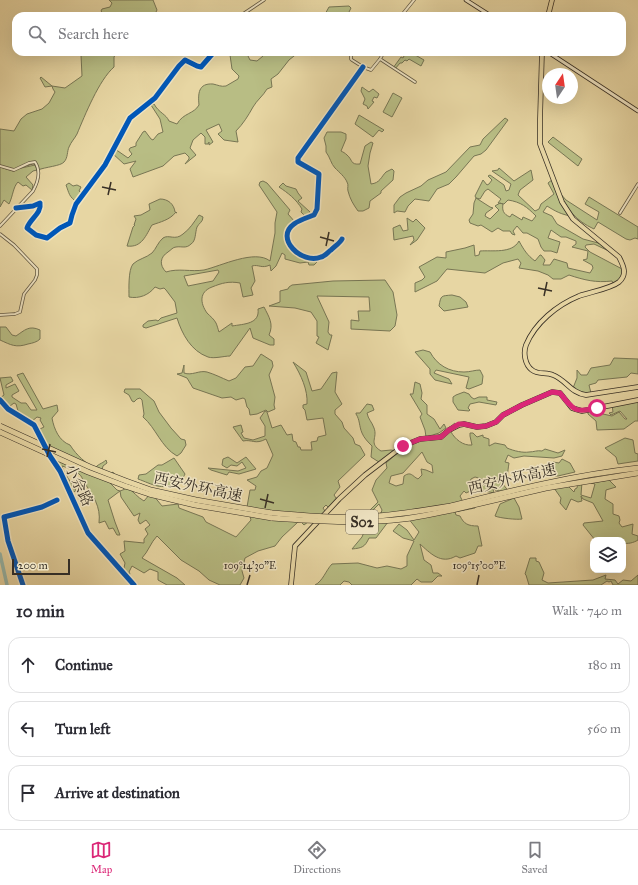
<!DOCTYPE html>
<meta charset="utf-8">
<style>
body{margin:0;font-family:"IM FELL Great Primer","Noto Serif SC",serif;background:#f2f2f3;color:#2b2b33}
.controls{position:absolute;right:12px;bottom:12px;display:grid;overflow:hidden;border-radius:8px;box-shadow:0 4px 16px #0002}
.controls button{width:36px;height:36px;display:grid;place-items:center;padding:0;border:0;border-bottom:1px solid #e1e1e2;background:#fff;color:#2b2b33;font:20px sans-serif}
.compass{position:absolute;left:542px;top:68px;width:36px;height:36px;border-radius:50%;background:#fff;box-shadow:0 4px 16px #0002;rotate:13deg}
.scale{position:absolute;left:12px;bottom:10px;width:58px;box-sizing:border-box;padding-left:4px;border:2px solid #372f25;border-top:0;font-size:11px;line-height:14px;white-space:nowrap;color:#372f25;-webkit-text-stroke:3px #efe4c3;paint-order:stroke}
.stop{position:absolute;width:12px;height:12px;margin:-9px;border:3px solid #db2777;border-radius:50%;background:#fff}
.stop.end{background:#db2777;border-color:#fff;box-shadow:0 1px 4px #0008}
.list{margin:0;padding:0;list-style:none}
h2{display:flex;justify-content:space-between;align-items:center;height:52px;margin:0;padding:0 16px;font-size:17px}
h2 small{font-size:13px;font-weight:400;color:#7c7c81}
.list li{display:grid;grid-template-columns:26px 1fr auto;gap:12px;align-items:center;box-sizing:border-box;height:56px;margin:0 8px 8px;padding:0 8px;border:1px solid #e1e1e2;border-radius:12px}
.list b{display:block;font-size:15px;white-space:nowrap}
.list em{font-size:13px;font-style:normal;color:#7c7c81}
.icon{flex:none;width:22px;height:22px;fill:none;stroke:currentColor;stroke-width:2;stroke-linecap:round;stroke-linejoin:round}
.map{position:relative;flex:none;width:638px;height:585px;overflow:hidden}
.search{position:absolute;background:#fff;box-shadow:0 4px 16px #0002;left:12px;right:12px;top:12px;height:44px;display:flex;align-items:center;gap:10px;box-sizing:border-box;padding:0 14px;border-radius:12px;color:#7c7c81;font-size:15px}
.sheet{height:244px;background:#fff}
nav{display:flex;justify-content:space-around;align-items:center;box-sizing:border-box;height:56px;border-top:1px solid #e1e1e2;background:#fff;font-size:11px;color:#7c7c81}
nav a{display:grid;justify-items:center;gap:2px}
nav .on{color:#db2777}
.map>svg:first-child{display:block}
.green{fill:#b8bd84;stroke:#787654;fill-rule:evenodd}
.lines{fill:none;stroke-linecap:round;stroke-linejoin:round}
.river{stroke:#97b8ab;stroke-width:3.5}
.street-casing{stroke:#635944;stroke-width:3.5}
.secondary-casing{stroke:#372f25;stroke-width:4.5}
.primary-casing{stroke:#372f25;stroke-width:5.5}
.highway-casing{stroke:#372f25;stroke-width:6}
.street{stroke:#efe4c3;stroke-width:2}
.secondary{stroke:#efe4c3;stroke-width:3}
.primary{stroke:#e7d6a3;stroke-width:4}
.highway{stroke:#e7d6a3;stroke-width:5}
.highway-bridge-casing{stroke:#372f25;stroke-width:6;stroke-linecap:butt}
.highway-bridge{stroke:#e7d6a3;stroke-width:5}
.cycleway-casing{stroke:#efe4c3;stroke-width:8}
.cycleway{stroke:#0057b8;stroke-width:5}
.route{stroke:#db2777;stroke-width:5}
.ticks{fill:none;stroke:#372f25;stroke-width:1.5}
.labels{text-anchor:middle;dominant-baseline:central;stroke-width:3;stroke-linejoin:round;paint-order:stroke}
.shield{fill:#efe4c3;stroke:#6e6554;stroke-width:1}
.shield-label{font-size:14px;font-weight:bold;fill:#372f25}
.street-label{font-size:15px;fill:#372f25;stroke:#efe4c3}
.ticks-label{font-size:10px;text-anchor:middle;fill:#372f25;stroke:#efe4c3;stroke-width:3;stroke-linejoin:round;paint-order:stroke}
</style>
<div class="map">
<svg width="638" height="585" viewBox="0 0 638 585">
<rect width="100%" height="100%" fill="#e7d6a3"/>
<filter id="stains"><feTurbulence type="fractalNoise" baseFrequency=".005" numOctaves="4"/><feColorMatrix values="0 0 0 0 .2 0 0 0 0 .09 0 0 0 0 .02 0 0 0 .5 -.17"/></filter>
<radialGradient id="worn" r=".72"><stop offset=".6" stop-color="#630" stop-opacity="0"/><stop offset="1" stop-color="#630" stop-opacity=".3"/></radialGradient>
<g class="green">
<polygon points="109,0 153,0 157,10 154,16 105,16 101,11 102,9 110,7 112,3"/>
<polygon points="349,6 351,8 347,16 324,16 329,7"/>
<path d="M82,52h35l-3,5v10c-15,13 -29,48 -37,67 -2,4 -6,8 -8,13 -2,4 -1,11 -5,15 -3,4 -19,5 -26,8l-2,-5 -3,-1 -16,5 18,-4 2,5 -4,1 -7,6 7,8 -1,5 -6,-5 -3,1 -5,-4c-5,5 -5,14 -9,22l-5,-4 -4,7v-40l13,4 2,-1 -15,-4v-37l14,2 7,-12 6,-5 15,-5 7,-6 6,-11 -2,-3 -1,-3 -7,1 -5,-9 1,-1 11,9 13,2 17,-12 -1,-21z"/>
<path d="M231,52h15l4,8 7,1 6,-5 1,-4h35l-10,8 -11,14 -7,5 1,8 -5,2c-4,7 -10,11 -14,18 -5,9 -10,17 -17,24l2,11 -14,-2 -6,-6 4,-3 -3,-7 -13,6 7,12 -4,3v-3l-1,2h-3v-7l-4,-4 -8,7 -3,8 6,7 -11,9 4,-5v-2l-4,-4 -11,3 -11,10 -30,11 -3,-8 6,-8 -12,3 -12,-11 3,-4 13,9 4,-4 -3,-4 1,-2 6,-2v-3l7,-11 2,-1 6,8 2,1 5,-6 5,-2 -3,-13 -9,-14 3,-1c5,9 12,10 15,17l8,3c6,-11 17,-10 22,-19 -1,-11 -1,-22 14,-21 5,1 8,3 13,2l12,-7 1,-3 -7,-7 -2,-14z"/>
<polygon points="399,52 410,52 424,60 421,66 409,59 407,61 405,60 402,63 400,63 395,69 393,68 401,57 403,58 404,56"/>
<polygon points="362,87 369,92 373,89 379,94 377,98 374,97 372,101 374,102 368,109 367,106 363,104 365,99 361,91"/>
<polygon points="393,93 402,98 392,117 383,112"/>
<polygon points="359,115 384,130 382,132 379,130 373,137 355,124"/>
<polygon points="505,118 508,120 486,150 481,154 474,156 456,177 449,184 437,189 429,201 415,199 408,206 405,212 397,211 394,213 394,205 400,197 406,193 421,186 428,180 446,172 470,147 480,145 483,139"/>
<path d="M327,132h14l5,2v5l-5,12c2,1 4,2 6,4 6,5 3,10 13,9l5,-18 6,-4 2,1 -3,10 -2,13 3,18c9,-1 10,-7 15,-12 2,-1 4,-2 6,-3l2,2 -1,9 -12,11v2l-11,8 -1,7 -6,3h-5c-5,-7 -8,-12 -10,-20 -1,-3 1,-6 -1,-9 -2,-5 -8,-10 -12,-14 -4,-4 -5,-11 -9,-16v-6l-2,-8z"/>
<polygon points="553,137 582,159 578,166 549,143 548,142"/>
<path d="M499,168l15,13 17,-11 2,10 -13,10 -2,5 17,16 4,-2 2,-5 13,-10 -6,-11 5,-4 9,25 10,12c-10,-1 -17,-5 -25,-10l-4,6 9,4 5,8 26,15 19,5 11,9 -19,-9 -8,1 -1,2 5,5 34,18 -2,9 -8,6 -2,-4c-16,2 -28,-1 -43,-6l-8,4h-8l-5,-4 -10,-4 -19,-3 2,-5 -3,-4 -15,4 -18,10 -38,-4 -10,12 -22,11v-9l7,-3 3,-3 -6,-10 18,-10 9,1v-6l19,-4 9,-3 1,11 4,-1 1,-4c12,-1 32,3 39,-10 5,9 8,14 16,20l5,-6h1l4,5 -2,5h7l4,-6 13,4 1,5 22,5 3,-5 -1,-3 -9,-5 4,-1 1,-8 -16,-4 4,-3v-3l-10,-4h-5l-10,-7 -3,8 12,4 -3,11 -6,-2h-7l-3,-4 -3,-8 -11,-6h-4l-6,-7 -4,5 2,4 -3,-1 -2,-3h-7l-5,-3 -6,4 -11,-7 -3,1 -8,-3 -1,-3 4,-6 1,-11 2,-5 -1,-2 8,-16 4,5 2,-1 3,-4 -4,-4 2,-1 14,10 2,6 3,-1 2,-6 -19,-13 6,-1zM488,189l13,10 -3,4 6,1 4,-4c13,2 19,7 28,16l-4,5 -9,-4 -1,3 -10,-6 -2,3c-7,-3 -8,-7 -7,-13l-3,-1 -5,3 4,4 -9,9 -5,-3 1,-3 7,-5 -3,-1 -14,-9 4,1 5,-8z"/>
<path d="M263,181l4,2 23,27 -2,4 7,8c-8,10 -10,26 3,34 6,3 13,2 20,2l1,2 -5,5h-5l-1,-3 -8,1 -15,-4v-4l-3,-2 -6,13 -5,5 -1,-6c-9,4 -11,-1 -18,1l3,15 -4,7 2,7 -10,2 -3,-14c-11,-2 -18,0 -28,4 -13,5 -12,16 -5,26 3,3 7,6 9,10 1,2 2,6 3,9l13,-9v3c12,-2 28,-2 26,-17l6,-2c5,10 10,17 5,28l5,4v6h-4l-17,-7 -3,-10 -20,28c-6,0 -16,3 -22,1 -17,-6 -26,-23 -31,-39l-31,10 -3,-1v-2l5,-4 8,-1 2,1 3,-3 16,-5 -2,-11 -9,-12 -2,-2 -4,1 -5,-2c-6,8 -16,12 -26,10 0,-7 -1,-27 4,-33 5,-5 13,-6 19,-11 4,-4 6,-11 11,-15 6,-4 12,3 20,-4 7,-5 11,-12 16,-19l4,2c0,5 -4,6 -6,10 -2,6 -1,14 -6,17 -5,5 -9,2 -15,3 -3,0 -5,3 -8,5 -8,5 -9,13 -2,20 12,-4 25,0 38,-2 17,-4 51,-21 66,-9l5,-28v-10l2,-11 -18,-27 1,-3zM218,270l1,2 -6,9 -25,5 -4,-10z"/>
<path d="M69,183l4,3 4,-1 4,2 -2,4 4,3 -6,8c-8,-5 -8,-9 -11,-17z"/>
<path d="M283,183l3,3 10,3 2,4 4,5 -4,3 12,11 -2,3 1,1 -3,1 -5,-5 1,-3c-6,-10 -14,-16 -23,-22z"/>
<path d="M559,192l7,8 31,20 2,-8 -14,-8 4,-7 49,30v12l-3,-1 -5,2 -4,-1 -28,-17 -4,7c-18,-8 -27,-20 -35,-37z"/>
<path d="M160,199c8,0 14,5 15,13l2,1 -1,-1c-6,8 -16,10 -24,13 -6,10 -10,23 -25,21l6,-19 2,-2h-1l2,-6 -2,-3 7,-1 9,-5 -1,-6z"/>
<polygon points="407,218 413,222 416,219 425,228 417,240 410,245 414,240 413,236 394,240 393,228 400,225 403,231 408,230"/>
<polygon points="385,280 393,292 397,315 395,326 390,331 351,329 351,320 359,321 358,311 370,311 369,297 317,296 329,322 328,332 330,335 332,335 328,350 316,343 319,337 317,336 317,321 311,312 295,308 269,306 280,302 280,291 288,289 289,287 292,285 333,281"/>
<path d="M452,295l8,2 6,5 2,5 -24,4 -5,-5c2,-11 2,-10 13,-11z"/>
<path d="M0,327h6l6,8 4,1c9,-6 13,-11 24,-6v9c-3,3 -7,4 -12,5 -12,4 -17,1 -28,-4z"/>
<path d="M423,350l7,2c7,13 19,20 34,20 6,0 11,-2 16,-2l3,6 -1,8 -13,5 -3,-1 3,-11 -33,-7 -2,3 15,6 3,5 -17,-4 -5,-6v-5l-15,-17z"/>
<path d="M261,354l11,7 1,5 -4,9 6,22 -1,8 1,4 -7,3 -2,-2 -9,4 -7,1 -1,-6 -2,-2 -2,-8 -2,-1 -7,2 -5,-3 -9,1 -29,-10 -6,-10 -10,-4 5,-1 2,-8v8c8,3 15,-3 23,-1 7,2 15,6 22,9l7,-3 9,-11 8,-1z"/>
<polygon points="614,358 638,359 638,374 631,373 627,377 598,380 596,383 589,385 591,393 581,393 573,388 577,378 577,370 581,375 587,375 591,368 610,365"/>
<path d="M293,362l13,10 6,19 9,-2 11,-16 5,-1 -2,20 7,12 -7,6v4l7,8 2,6 9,10 2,6 5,2 5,9 -27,26 2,6 -6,8 4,6 -8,8 -4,-4 -3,3 4,6 -5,6 -5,-5 -13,10 -3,-3h-3l-16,15 -7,9 -17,5 -13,7 -3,13 2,7 -4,7h-20l-11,-5 -10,-9 -18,-11 -24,-24c-6,6 -9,16 -15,22l35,20 8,7h-18l-9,-5v-8l-8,-3 -6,4 -12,-7 -3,6 1,2 -3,4 -4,-5 2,-10 -5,-9 5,-3 -1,-10 20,2v-4l4,-5 -3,-5 5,-4 -4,-5 -6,4 -2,-4 2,-7 -6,3 -13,-19 -1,-6 8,-3c6,4 9,9 16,13l6,-7 3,1 9,11 16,-2 1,4 24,9 3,5 30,15 15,-17 -4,-13 3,-17h5l1,-4 -9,-6 10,-3 4,-6 6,-3 6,-13 -7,-16c-11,6 -14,0 -23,2l-10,-14 8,-2 2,7 -2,1 3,5 9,2 12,-4v-10l-5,-8 5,-7 2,1 5,16 9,-3 6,10 5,-1 1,7 3,1 2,5h2l1,3h11l-1,-8 6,-1 1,-4 8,-2 -3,-17 -16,2 -2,-10 -2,-2v-3l4,-1c1,-14 -6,-29 -14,-42z"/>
<path d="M23,373l20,36 14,-4 1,6 -6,7c2,11 7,23 18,27 7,11 15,17 25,24 2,-5 7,-5 11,-9l1,3 -4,3 -1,4 4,7 7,-5 3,5 -7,5 8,8 3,1 -12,9 7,22 5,13h-3l-4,-7 -4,1 -4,-8 -6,2c2,-17 -6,-27 -15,-41 -2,-3 -2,-6 -5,-8 -5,-5 -11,-6 -17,-8 2,9 10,16 14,25l-5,2 -33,-63 6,-3 -4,-7 1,-2 -4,-1 -6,5 -14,-8 1,-3 -2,-7 -2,-1 -4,3 -3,-1 -7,-7 4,-3 -4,-17 11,-1 2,4 -7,4v3l9,-4 4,7 -7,4v2l9,6h5l5,7h6l-20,-35z"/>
<polygon points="415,382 420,384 422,393 421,399 427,405 427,414 434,419 440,429 444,424 446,428 439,433 426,437 425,430 420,417 422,414 410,394 413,394"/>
<path d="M125,389h15l14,12 5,11 12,16 10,11 4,1 1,5 -5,8 -4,3c-16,-9 -21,-28 -34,-39l1,-3 -2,-14 -2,-2 -3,1 -3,3 -2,-1 -3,-6 -5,-3z"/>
<polygon points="464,392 469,394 471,397 474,399 479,397 487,397 487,400 497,402 496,405 479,402 470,404 468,408 470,410 469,411 458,410 453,402 453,397 456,395"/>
<polygon points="638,401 638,421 635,421 624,429 597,430 596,421 588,414 588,409 601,407 603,414 612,416 619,412 625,419 627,419 620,411 611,415 609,413 613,412 612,405"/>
<path d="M367,404l5,1 2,5 -7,3c1,6 5,9 7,15 4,10 -6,15 7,23l10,-1 5,1 -14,13 -11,-7 1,-11c-4,-4 -8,-8 -10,-13 -3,-7 -2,-13 -6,-19v-1h4z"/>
<path d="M455,423v6l-4,3c4,7 12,14 21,13l-2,-9v-3h3l4,4 6,-2v2l6,2v7l6,-3 10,2 2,3c7,3 16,5 22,4 5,0 8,-2 13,-1l3,-2 13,4 7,-3 -3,6 -8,2 -30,-2 -10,2 -6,-3 -3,7 4,1c-2,12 0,10 -7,20l8,10 -15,-3 -2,-8 -18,-5 -4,2 -2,5 15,1 9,4 1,4 -19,-4 -9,4 -2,-2 -4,5 3,6 12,2v4l-20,4 1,3 4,1c4,8 8,10 18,10l4,20h-4l-3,7 -15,5 -4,-2c-15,9 -26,-3 -36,-12l4,16 7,5 2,8h5l4,3h-4l-6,6h-11l-4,-3 -6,6h-59l-3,-3 -5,-1 -4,4h-25c8,-4 11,-15 17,-21l26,-1 19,5 10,-2 14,3 6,-3v-10l7,-15 -11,-3 -10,-7 6,-7 8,6 7,10 5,-8 -11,-14 -20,4 -12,16h-7c-4,9 -7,10 -17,11l10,-12 7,-17 6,-5 6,-2 1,-3 -3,-6 -18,18h-3l20,-20 -6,-12 4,-10 11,-12 -1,-5 22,-19 31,-9zM422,452l5,10 5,3 1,8 -7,-3 -5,-1 1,6 -4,4c-6,-3 -7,-8 -14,-3l-1,8 -7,2 -7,-3 2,-7 12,-3z"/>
<polygon points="625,438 633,440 635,453 638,454 638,461 618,464 616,457 605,448"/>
<polygon points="228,457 237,463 246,457 256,469 239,474 229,472 227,475 211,470 208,468 238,471 246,468 242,462 237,466 231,465 227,468 222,465 223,459"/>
<path d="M174,458l11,16c-2,5 -5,6 -9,9 -14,8 -24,1 -38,-4l1,-4 7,-1 12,-9h4z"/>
<polygon points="562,459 570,463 575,472 558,476 555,476 552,470 553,462 559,463"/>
<path d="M609,480l7,7 -10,3 -1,9 8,5v10l6,2 1,4 -1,3 3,4 11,-3 -1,10 6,2v4c-5,3 -10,4 -15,3v-3h-28l-12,-15 1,-2 19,-2 -10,-18 -10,-4 -2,-3 1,5 -4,1 -7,-3 -5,11 -6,-7 1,-5 -7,-10 13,-3 7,7 1,-3 2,-1 1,-6h4l-1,13 10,3 4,-14 -4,-1z"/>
<path d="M514,498l5,9 3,12c-5,1 -23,-1 -27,-3l5,-12z"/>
<polygon points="530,558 536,558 536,561 539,562 544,573 542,580 548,583 593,580 606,575 605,579 615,580 618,584 623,580 631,581 638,575 638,585 613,585 611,581 609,582 607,581 601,585 529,585 526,575 525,574"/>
</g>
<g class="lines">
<polyline class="river" points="0,554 7,585"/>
<defs>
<g id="street">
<polyline points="240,16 264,0"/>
<polyline points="401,16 414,0"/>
<polyline points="384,52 380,59 415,82"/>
<polyline points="351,56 351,59 352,60 363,67 371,70 380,59"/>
<path d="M0,166l14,4 15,-7 6,-1c6,9 3,20 -2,29l-33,35"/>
<path d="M16,208l17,-2 7,-3c2,10 -10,16 -13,25l9,7 11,3 13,-10 10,-5 2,-8 4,-11 29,-39 25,-47 25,-20 24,-32 6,-6 12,6 4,1 13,-15"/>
<polyline points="620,213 638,184"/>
<polyline points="0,234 14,245 37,269 37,275 35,280 24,294 20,312 15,314 0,315"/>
<path d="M342,239c-2,4 -7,7 -11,11 -3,2 -6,6 -10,7 -19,8 -47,-19 -27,-33 5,-4 15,-7 20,-9l3,-6 2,-35 -21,-12v-4l65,-91"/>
<polyline points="23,585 8,541 4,517 42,507 57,500"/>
</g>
<g id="secondary">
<polyline points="466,0 491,16"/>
<polyline points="548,52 638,111"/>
<polyline points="0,400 8,409 34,425 45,446"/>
<polyline points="49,455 60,471 88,533 134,585"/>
</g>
<g id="primary">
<polyline points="548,16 552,0"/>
<path d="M542,52l-2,67v25l22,58 11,17 46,38c4,8 9,17 0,25 -9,7 -29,10 -40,14 -22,9 -44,27 -53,49 -3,8 -1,20 6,25 6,5 14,2 21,5 13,5 18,18 33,20l52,-8"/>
<polyline points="291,585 295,546 339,499 365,475 403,446 420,439 441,437 449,430 459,425 464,424 477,427 486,426 496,422 503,415 522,405 552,392 560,393 572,408 582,411 638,400"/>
</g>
<g id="highway">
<polyline points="126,481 151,490 196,500 272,513"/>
<polyline points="125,486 149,494 195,505 272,518"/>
<path d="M451,506c62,-16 124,-31 187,-38"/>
<polyline points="452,510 546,488 638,473"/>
</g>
</defs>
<use href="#street" class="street-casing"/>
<use href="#secondary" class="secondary-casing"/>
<use href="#primary" class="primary-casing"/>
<use href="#highway" class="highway-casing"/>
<use href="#street" class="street"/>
<use href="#secondary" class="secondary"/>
<use href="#primary" class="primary"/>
<use href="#highway" class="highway"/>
<defs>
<g id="highway-bridge">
<polyline points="0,426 90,467 126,481"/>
<polyline points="0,432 88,472 125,486"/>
<path d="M272,513c30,2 60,6 90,4 30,-1 59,-6 89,-11"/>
<path d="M272,518c43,3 88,6 131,1 17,-2 33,-6 49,-9"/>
</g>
</defs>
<use href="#highway-bridge" class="highway-bridge-casing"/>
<use href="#highway-bridge" class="highway-bridge"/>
<defs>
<g id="cycleway">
<path d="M16,208l17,-2 7,-3c2,10 -10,16 -13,25l9,7 11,3 13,-10 10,-5 2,-8 4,-11 29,-39 25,-47 25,-20 24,-32 6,-6 12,6 4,1 13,-15"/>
<path d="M342,239c-2,4 -7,7 -11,11 -3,2 -6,6 -10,7 -19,8 -47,-19 -27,-33 5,-4 15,-7 20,-9l3,-6 2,-35 -21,-12v-4l65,-91"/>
<polyline points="0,400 8,409 34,425 50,456 60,471 88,533 134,585"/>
<polyline points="23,585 8,541 4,517 42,507 57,500"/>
</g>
</defs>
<use href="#cycleway" class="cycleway-casing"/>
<use href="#cycleway" class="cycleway"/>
</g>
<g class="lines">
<path class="route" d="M403,446l17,-7 21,-2 8,-7 10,-6h5l13,3 9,-1 10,-4 7,-7 19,-10 30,-13 8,1c14,18 15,20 37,15"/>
</g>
<path class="ticks" d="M102,187l14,3M108,195l3,-13M320,237l14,4M326,246l3,-14M538,288l14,3M544,296l3,-14M42,449l14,3M47,457l3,-13M260,499l14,4M265,508l3,-14M247,585l3,-10M477,585l2,-10"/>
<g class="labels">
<rect class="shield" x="346" y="510" width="32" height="24" rx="3"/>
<g class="shield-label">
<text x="362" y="522">S02</text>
</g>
<g class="street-label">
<text transform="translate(512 479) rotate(-13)">西安外环高速</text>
<text transform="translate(79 485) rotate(64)">小佘路</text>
<text transform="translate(198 487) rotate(12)">西安外环高速</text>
</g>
</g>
<g class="ticks-label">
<text x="250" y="569">109°14'30"E</text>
<text x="479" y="569">109°15'00"E</text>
</g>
<rect width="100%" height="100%" filter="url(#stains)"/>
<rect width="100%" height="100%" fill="url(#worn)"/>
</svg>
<div class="controls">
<button><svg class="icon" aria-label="layers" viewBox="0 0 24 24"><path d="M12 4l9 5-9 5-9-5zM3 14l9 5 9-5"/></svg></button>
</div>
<svg class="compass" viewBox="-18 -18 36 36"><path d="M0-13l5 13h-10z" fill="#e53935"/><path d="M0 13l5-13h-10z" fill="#7c7c81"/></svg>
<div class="scale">200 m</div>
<div class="stop" style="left:597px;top:408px"></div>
<div class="stop end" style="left:403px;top:446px"></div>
<div class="search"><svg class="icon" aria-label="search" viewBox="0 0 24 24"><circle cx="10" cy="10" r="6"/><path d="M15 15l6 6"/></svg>Search here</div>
</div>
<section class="sheet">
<h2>10 min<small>Walk · 740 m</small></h2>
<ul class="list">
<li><svg class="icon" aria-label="ahead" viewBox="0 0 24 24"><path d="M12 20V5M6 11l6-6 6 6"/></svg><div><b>Continue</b></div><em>180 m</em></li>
<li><svg class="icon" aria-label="left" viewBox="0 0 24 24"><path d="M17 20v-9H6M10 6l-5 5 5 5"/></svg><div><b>Turn left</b></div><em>560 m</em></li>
<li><svg class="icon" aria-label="arrive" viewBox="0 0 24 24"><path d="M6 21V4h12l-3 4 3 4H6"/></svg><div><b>Arrive at destination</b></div></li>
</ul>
</section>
<nav>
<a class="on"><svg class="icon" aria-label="map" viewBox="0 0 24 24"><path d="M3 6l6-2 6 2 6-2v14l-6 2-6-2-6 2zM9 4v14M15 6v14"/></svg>Map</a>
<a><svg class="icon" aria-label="directions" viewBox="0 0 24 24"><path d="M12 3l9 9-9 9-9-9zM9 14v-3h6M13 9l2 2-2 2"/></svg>Directions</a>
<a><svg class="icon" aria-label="saved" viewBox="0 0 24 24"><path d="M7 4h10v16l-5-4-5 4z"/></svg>Saved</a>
</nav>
